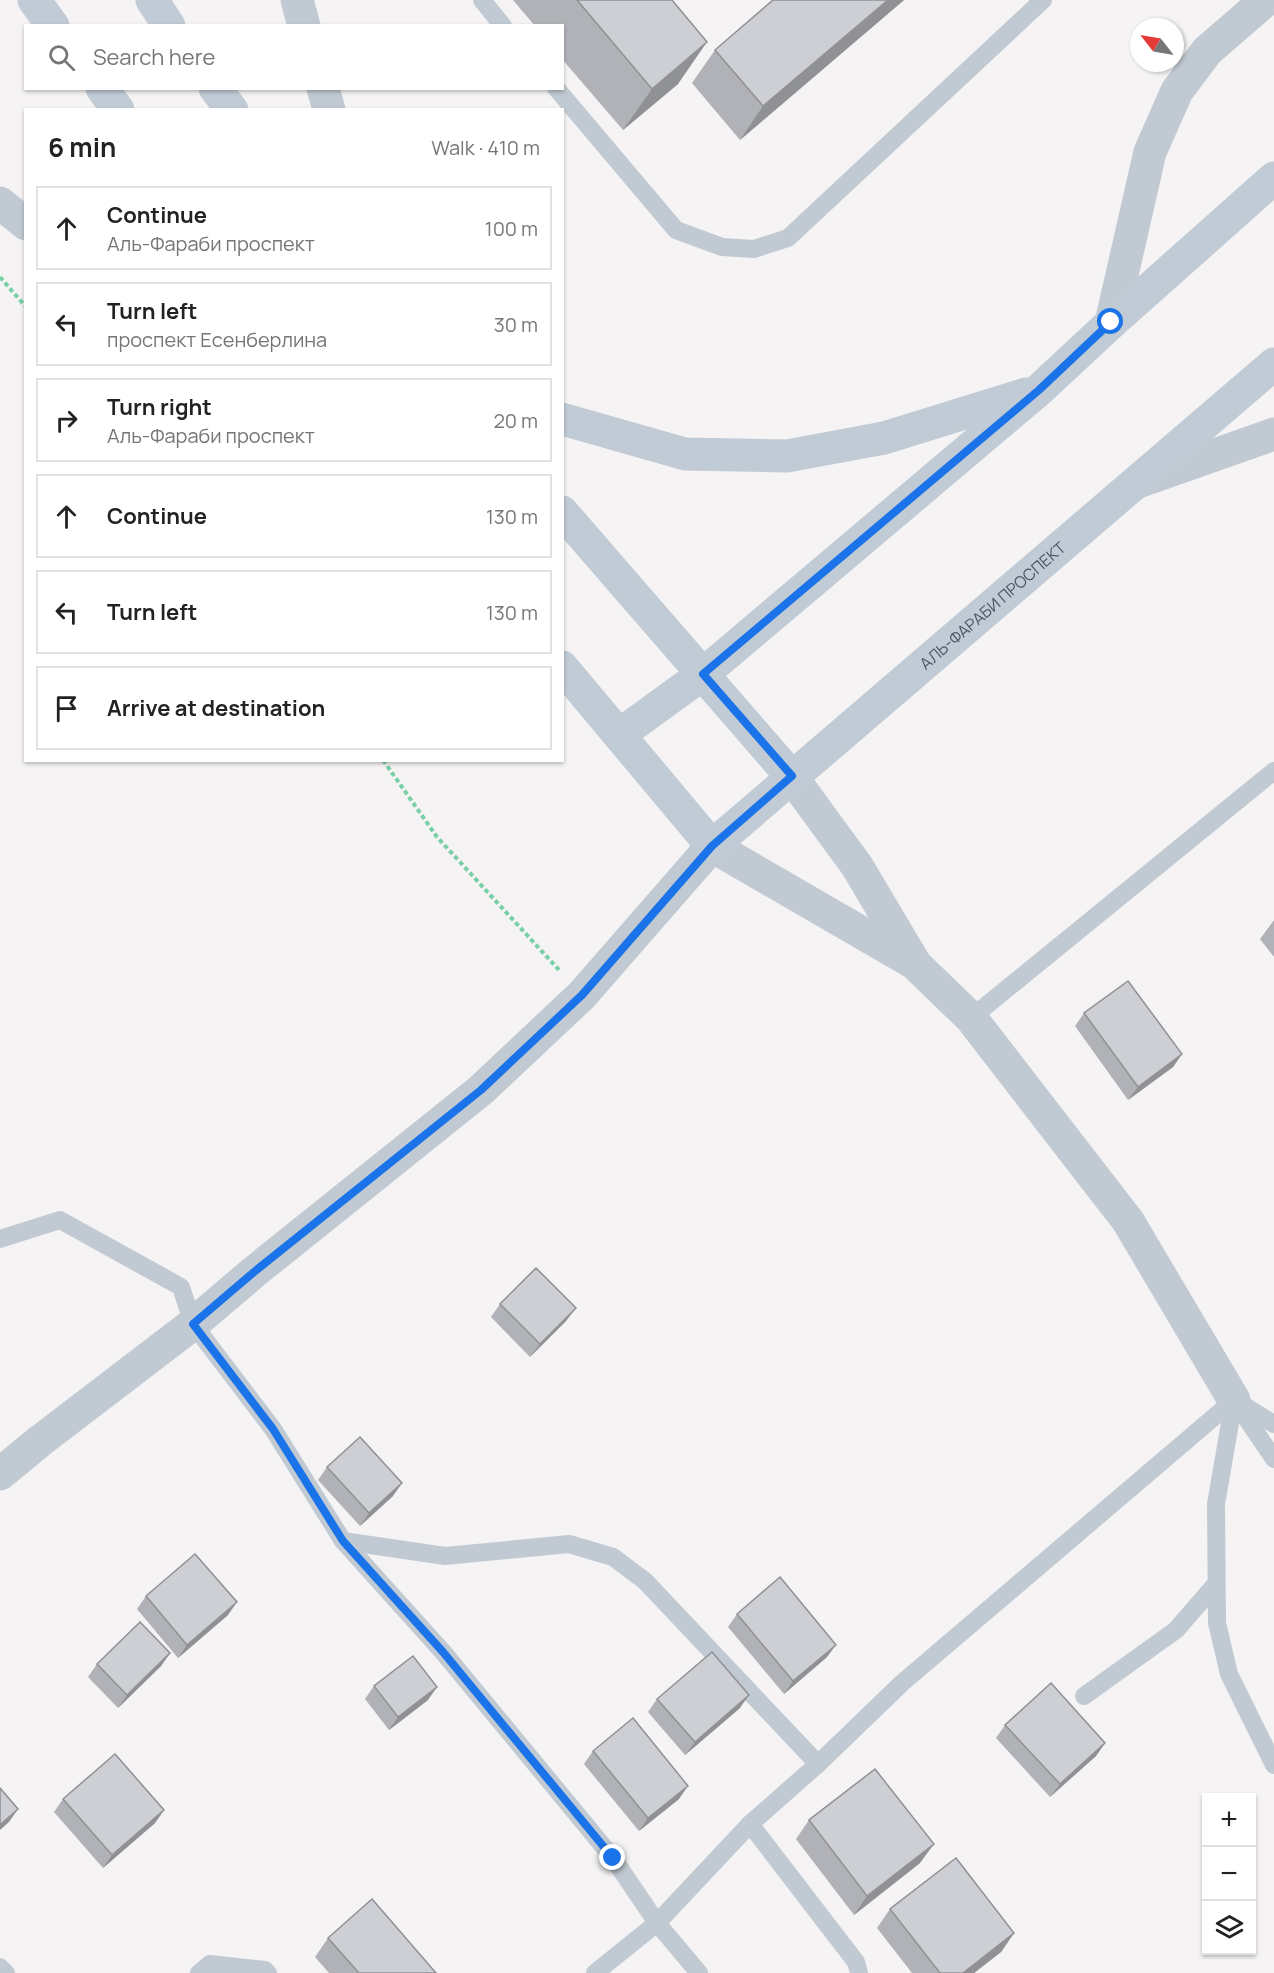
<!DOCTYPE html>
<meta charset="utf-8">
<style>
body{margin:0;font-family:Manrope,sans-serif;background:#f6f6f6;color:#222}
.controls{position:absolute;right:18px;bottom:18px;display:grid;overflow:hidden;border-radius:0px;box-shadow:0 2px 4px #0004}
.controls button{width:54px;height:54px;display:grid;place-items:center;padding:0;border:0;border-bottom:2px solid #e0e0e0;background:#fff;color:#222;font:30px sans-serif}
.compass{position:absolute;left:1130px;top:18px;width:54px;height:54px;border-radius:50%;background:#fff;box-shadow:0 2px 4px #0004;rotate:301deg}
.stop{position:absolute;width:18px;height:18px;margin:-14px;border:4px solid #1a73e8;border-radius:50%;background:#fff}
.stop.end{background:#1a73e8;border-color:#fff;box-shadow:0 2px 6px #0008}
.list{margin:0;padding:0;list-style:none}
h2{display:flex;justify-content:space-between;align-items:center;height:78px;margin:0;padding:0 24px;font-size:26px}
h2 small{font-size:20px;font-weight:400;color:#767676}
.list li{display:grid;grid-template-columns:39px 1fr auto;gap:18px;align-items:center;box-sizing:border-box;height:84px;margin:0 12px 12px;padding:0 12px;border:2px solid #e0e0e0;border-radius:0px}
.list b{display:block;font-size:22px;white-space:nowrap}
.list p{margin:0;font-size:20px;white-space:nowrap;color:#767676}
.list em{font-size:20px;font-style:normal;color:#767676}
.icon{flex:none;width:33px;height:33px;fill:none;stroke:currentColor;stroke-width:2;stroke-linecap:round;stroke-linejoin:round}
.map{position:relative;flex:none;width:1274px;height:1973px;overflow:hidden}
.search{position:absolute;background:#fff;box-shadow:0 2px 4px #0004;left:24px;top:24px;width:540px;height:66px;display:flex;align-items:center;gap:15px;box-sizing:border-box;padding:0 21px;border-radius:0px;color:#767676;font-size:22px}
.panel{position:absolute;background:#fff;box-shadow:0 2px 4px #0004;left:24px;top:108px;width:540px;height:654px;border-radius:0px}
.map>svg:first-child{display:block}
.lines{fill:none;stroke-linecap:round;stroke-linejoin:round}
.path{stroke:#7ad0a6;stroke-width:4;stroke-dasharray:4.5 3;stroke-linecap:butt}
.lane{stroke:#c1cad2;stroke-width:18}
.street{stroke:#c1cad2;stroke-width:33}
.secondary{stroke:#c1cbd6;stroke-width:33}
.wall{fill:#b0b2b7}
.shaded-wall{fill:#909195}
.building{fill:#cdcfd5;stroke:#909195;stroke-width:1.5}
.route{stroke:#1a73e8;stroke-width:8}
.labels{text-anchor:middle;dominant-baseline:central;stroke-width:4.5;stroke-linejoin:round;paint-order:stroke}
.street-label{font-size:16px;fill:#4a5661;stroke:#fff}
</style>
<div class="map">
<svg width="1274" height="1973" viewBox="0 0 1274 1973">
<rect width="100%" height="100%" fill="#f5f3f3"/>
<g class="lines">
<g class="path">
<polyline points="0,277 26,307"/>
<polyline points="383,760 437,837 560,971"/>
</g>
<g class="lane">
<polyline points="482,0 503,26"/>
<polyline points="556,88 676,230 722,247 754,249 788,238 1043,0"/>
<polyline points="971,1018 1274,771"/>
<polyline points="0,1239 60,1220 181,1287 193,1324 273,1429 343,1541 443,1652 613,1858 657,1923 699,1973"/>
<polyline points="1234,1400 1216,1504 1217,1623 1229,1674 1274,1765"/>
<polyline points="1234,1400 1274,1459"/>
<polyline points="1241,1404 1274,1424"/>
<polyline points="343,1541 445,1556 569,1544 613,1557 645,1581 818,1764"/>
<polyline points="1084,1696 1176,1630 1215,1585"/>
<polyline points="750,1824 856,1962 859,1973"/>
<polyline points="0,1967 6,1973"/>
<polyline points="199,1973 210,1964 265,1970 268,1973"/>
<polyline points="595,1973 657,1923 750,1824 818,1764 902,1683 1234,1400"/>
</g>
<g class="street">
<polyline points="297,0 304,26"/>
<polyline points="323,88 329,110"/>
<polyline points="0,203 26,224"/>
<polyline points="1111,323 1150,152 1177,91 1207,51 1266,0"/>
<polyline points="1138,482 1274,434"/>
<polyline points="791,776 857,866 914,962"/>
<polyline points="0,1474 40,1441 193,1324 254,1272 481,1090 582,995 712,846 914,963 971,1018 1128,1221 1234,1400"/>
</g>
<g class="secondary">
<polyline points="34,0 53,26"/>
<polyline points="152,0 169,26"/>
<polyline points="102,88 118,110"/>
<polyline points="215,88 232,110"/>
<polyline points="562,419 685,454 787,456 884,438 1026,394"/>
<polyline points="562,512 791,776"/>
<path id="s1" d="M562,667l150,179 562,-482"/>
<polyline points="619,735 703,674 1039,390 1111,323 1274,178"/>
</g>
</g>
<g class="wall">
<polygon points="513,0 672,0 678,84 623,130 562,59 562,26 535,26"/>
<polygon points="904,0 740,140 692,83 715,50"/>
<polygon points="1274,920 1274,957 1260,939"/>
<polygon points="1084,1013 1182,1054 1173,1067 1128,1100 1075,1026"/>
<polygon points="500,1304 566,1321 530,1357 491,1317"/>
<polygon points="327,1467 393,1496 360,1526 318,1480"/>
<polygon points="146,1596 228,1615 178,1658 137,1609"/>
<polygon points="737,1614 827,1657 784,1694 728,1627"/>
<polygon points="170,1653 161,1666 118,1708 88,1677 97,1664"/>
<polygon points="374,1686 428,1700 389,1730 365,1699"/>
<polygon points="657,1699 740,1708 685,1755 648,1712"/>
<polygon points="1005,1725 1105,1743 1096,1756 1050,1797 996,1738"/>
<polygon points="593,1751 679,1799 639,1831 584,1764"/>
<polygon points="63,1799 164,1810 155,1823 103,1868 54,1812"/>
<polygon points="809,1820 920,1863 854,1915 796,1839"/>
<polygon points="890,1909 1014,1933 1001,1952 974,1973 912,1973 877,1928"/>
<polygon points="328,1938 436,1973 329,1973 315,1957"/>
</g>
<g class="shaded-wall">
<polygon points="888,0 904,0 740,140 763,106"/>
<polygon points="707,42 678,84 623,130 652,89"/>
<polygon points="1182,1054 1173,1067 1128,1100 1138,1087"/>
<polygon points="576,1308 566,1321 530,1357 540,1344"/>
<polygon points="402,1483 393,1496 360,1526 369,1513"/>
<polygon points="237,1602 228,1615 178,1658 187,1645"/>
<polygon points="836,1645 827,1657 784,1694 793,1681"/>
<polygon points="170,1653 161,1666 118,1708 127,1695"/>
<polygon points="437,1687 428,1700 389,1730 398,1717"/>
<polygon points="749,1695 740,1708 685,1755 695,1742"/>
<polygon points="1105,1743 1096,1756 1050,1797 1060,1784"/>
<polygon points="688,1786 679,1799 639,1831 648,1818"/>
<polygon points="18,1809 9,1822 0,1830 0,1825"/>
<polygon points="164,1810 155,1823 103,1868 112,1855"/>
<polygon points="934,1844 920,1863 854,1915 867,1896"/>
<polygon points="1014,1933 1001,1952 974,1973 963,1973"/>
</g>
<g class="building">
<polygon points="577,0 672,0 707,42 652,89"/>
<polygon points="773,0 888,0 763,106 715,50"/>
<polygon points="1128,981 1182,1054 1138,1087 1084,1013"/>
<polygon points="536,1268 576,1308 540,1344 500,1304"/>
<polygon points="360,1437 402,1483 369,1513 327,1467"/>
<polygon points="195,1554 237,1602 187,1645 146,1596"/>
<polygon points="780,1577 836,1645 793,1681 737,1614"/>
<polygon points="140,1622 170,1653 127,1695 97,1664"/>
<polygon points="712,1652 749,1695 695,1742 657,1699"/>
<polygon points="413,1656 437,1687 398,1717 374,1686"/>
<polygon points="1051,1683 1105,1743 1060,1784 1005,1725"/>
<polygon points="633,1718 688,1786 648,1818 593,1751"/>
<polygon points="115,1754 164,1810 112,1855 63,1799"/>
<polygon points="875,1769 934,1844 867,1896 809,1820"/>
<polygon points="0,1788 18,1809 0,1825"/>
<polygon points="956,1858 1014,1933 963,1973 940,1973 890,1909"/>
<polygon points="372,1899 436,1973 359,1973 328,1938"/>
</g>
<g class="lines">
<polyline class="route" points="613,1858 443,1652 343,1541 273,1429 193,1324 254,1272 481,1090 582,995 712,846 792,776 703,674 1039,390 1111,322"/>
</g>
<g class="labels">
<g class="street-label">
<text stroke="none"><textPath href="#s1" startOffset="603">АЛЬ-ФАРАБИ ПРОСПЕКТ</textPath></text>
</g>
</g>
</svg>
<div class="controls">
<button>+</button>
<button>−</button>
<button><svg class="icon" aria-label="layers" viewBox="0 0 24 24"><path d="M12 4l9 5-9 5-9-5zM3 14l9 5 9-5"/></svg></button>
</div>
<svg class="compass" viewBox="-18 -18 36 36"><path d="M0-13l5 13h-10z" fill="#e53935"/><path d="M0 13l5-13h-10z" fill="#767676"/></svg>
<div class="stop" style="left:1111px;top:322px"></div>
<div class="stop end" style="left:613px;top:1858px"></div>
<div class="search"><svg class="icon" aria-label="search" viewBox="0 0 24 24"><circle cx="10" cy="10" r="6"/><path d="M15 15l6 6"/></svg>Search here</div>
<section class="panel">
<h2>6 min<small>Walk · 410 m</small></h2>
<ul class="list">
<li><svg class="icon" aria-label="ahead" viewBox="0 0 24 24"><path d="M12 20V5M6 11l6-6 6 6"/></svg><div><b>Continue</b><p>Аль-Фараби проспект</p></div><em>100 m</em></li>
<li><svg class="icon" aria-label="left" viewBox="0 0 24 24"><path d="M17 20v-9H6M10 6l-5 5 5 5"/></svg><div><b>Turn left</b><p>проспект Есенберлина</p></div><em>30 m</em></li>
<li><svg class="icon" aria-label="right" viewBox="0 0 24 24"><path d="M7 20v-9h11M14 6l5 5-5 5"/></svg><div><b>Turn right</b><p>Аль-Фараби проспект</p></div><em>20 m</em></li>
<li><svg class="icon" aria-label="ahead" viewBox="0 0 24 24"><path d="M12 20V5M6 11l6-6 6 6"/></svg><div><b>Continue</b></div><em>130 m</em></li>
<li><svg class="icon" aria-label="left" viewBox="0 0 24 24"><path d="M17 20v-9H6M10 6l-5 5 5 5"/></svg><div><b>Turn left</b></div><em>130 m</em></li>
<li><svg class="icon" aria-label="arrive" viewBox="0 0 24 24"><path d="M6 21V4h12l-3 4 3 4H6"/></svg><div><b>Arrive at destination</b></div></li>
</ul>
</section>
</div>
